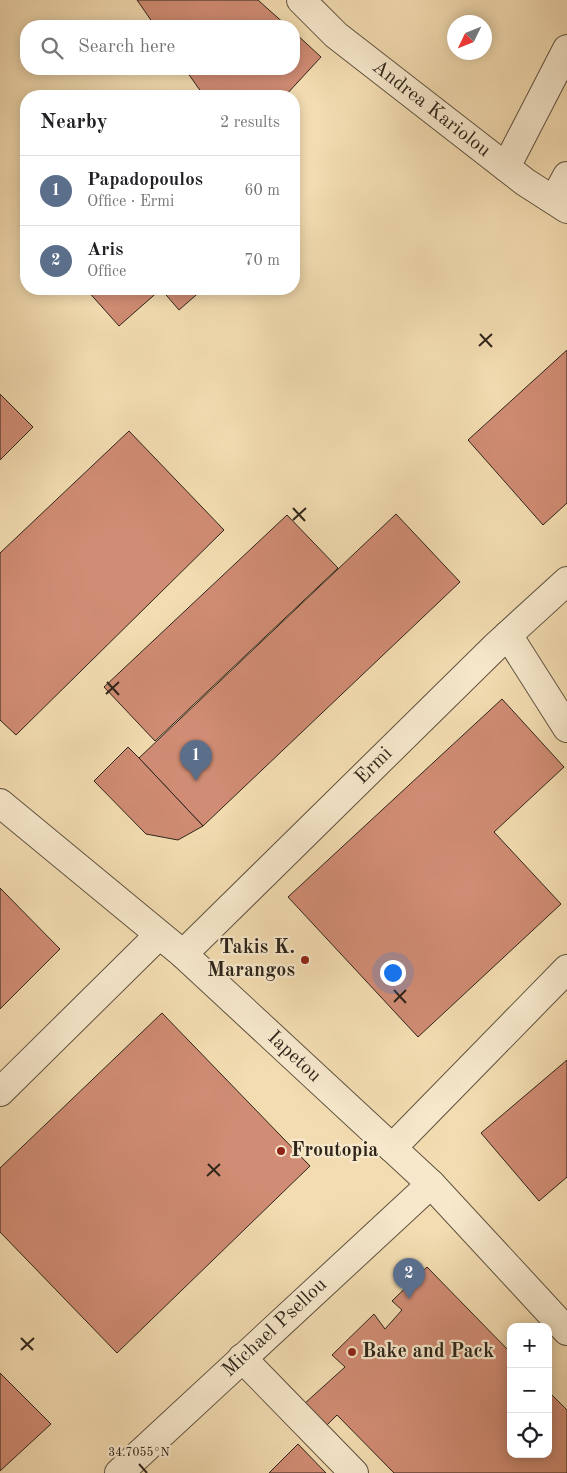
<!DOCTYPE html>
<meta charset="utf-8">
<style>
body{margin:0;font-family:"Old Standard TT",serif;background:#f6f6f6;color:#202124}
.controls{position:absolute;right:15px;bottom:15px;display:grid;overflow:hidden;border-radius:10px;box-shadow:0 2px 12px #0003}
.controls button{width:45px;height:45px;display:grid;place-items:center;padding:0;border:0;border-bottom:1px solid #e0e0e0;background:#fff;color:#202124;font:25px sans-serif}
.compass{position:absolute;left:447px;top:15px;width:45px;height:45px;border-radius:50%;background:#fff;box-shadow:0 2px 12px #0003;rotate:227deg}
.you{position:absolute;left:392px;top:972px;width:18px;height:18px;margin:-12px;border:4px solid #fff;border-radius:50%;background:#1a73e8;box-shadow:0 0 0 8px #1a73e833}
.badge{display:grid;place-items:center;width:32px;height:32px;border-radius:50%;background:#111827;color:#fff;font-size:16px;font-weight:700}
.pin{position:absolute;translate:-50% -41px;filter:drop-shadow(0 1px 2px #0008)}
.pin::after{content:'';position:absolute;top:26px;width:18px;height:15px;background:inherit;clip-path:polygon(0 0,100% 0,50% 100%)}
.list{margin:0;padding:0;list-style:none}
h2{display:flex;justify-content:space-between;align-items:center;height:65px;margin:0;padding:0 20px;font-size:21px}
h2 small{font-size:16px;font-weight:400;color:#757577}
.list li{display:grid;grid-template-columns:32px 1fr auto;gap:15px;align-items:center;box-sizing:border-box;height:70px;padding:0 20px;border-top:1px solid #e0e0e0}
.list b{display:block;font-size:19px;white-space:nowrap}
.list p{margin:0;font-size:16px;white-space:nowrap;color:#757577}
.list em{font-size:16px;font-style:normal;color:#757577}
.icon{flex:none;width:28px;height:28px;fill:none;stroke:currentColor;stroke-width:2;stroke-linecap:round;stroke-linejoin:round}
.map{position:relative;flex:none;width:567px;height:1473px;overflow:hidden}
.search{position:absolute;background:#fff;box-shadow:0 2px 12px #0003;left:20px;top:20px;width:280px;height:55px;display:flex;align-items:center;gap:12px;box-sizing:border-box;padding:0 18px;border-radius:20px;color:#757577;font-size:19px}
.panel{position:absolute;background:#fff;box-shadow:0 2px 12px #0003;left:20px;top:90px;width:280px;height:205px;border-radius:20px}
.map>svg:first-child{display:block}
.building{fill:#d08c74;stroke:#2e251a}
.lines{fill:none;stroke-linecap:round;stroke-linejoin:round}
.minor-casing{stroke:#5f5340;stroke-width:30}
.minor{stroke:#f7e8cc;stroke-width:28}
.ticks{fill:none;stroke:#2e251a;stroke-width:2}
.poi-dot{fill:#8f2418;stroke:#f7e8cc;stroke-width:2}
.labels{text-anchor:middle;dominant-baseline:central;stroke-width:4.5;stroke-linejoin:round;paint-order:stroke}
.street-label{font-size:20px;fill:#2e251a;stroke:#f7e8cc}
.poi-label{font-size:20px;font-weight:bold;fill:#2e251a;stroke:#f7e8cc;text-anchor:start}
.ticks-label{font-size:12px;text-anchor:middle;fill:#2e251a;stroke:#f7e8cc;stroke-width:4.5;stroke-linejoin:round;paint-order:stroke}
</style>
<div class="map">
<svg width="567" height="1473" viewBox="0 0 567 1473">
<rect width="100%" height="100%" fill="#f3dcb1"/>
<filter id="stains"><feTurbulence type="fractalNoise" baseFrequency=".004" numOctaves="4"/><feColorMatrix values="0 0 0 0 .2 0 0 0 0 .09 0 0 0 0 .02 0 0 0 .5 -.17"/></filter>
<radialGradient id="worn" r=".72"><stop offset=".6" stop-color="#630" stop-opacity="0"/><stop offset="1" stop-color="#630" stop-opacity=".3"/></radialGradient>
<g class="building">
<polygon points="137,0 258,0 287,26 155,26"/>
<polygon points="294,32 321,57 285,96 204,96 185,69 294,69"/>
<polygon points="86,289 203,289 179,310 161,289 119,326"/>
<polygon points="567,350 567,503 543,525 468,440"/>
<polygon points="0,394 33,427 0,460"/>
<polygon points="129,431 224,530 16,735 0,720 0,553"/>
<polygon points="396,514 460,582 203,826 139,758"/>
<polygon points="287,515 338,568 155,741 104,687"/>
<polygon points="502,699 564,767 494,832 561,904 418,1037 288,897"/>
<polygon points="128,747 139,758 203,826 178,840 146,834 94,781"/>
<polygon points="0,888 60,949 0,1009"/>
<polygon points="162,1013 310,1166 117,1353 0,1232 0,1168"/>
<polygon points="567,1060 567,1177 539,1201 481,1133"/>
<polygon points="427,1267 511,1353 511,1454 548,1454 548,1391 567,1410 567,1473 394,1473 337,1415 325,1427 304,1404 345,1367 332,1355 374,1314 385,1329 402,1310 392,1301"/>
<polygon points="0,1373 51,1424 0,1471"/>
<polygon points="298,1444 326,1473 269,1473"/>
</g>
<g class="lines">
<defs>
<g id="minor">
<polyline points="301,0 336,35 525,182 567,209"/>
<polyline points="506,167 567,49"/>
<polyline points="554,200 567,176"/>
<polyline points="508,635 567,728"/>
<polyline points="0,803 183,954 431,1184 567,1331"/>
<polyline points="183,954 497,645 567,581"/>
<polyline points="0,1092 159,935"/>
<polyline points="392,1148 567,969"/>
<polyline points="242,1358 354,1473"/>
<polyline points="119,1473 431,1184"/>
</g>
</defs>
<use href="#minor" class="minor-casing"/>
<use href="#minor" class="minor"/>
</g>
<path class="ticks" d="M480,334l12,13M479,346l13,-12M293,508l12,13M293,520l13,-12M107,682l12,13M106,694l13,-12M394,990l12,13M394,1002l12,-12M208,1164l12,12M207,1176l13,-12M21,1338l12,12M21,1350l13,-12M139,1464l8,9"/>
<g class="poi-dot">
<circle cx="305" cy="960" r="5"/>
<circle cx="281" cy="1151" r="5"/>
<circle cx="352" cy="1352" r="5"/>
</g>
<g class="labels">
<g class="street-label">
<text transform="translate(431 109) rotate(38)">Andrea Kariolou</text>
<text transform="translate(374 766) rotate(-45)">Ermi</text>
<text transform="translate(294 1057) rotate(43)">Iapetou</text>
<text transform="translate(275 1328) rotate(-43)">Michael Psellou</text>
</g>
<g class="poi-label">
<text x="295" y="948" text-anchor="end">Takis K.<tspan x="295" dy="23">Marangos</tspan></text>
<text x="291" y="1151">Froutopia</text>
<text x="362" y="1352">Bake and Pack</text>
</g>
</g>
<g class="ticks-label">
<text x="139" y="1456">34.7055°N</text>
</g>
<rect width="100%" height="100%" filter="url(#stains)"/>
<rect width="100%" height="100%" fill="url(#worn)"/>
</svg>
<div class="controls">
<button>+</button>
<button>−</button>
<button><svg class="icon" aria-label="locate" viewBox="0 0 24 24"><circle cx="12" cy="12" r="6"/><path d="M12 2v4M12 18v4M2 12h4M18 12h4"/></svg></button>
</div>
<svg class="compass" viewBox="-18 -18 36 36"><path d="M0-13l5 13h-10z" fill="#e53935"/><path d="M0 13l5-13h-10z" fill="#757577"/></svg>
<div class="you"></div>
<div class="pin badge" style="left:196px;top:781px;background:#5c6f8a">1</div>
<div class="pin badge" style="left:409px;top:1299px;background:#5c6f8a">2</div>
<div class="search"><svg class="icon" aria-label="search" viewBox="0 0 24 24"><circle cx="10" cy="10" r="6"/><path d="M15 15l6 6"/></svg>Search here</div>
<section class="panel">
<h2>Nearby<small>2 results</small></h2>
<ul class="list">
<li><span class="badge" style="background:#5c6f8a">1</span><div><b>Papadopoulos</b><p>Office · Ermi</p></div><em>60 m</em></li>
<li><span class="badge" style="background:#5c6f8a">2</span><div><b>Aris</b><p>Office</p></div><em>70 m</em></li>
</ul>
</section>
</div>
